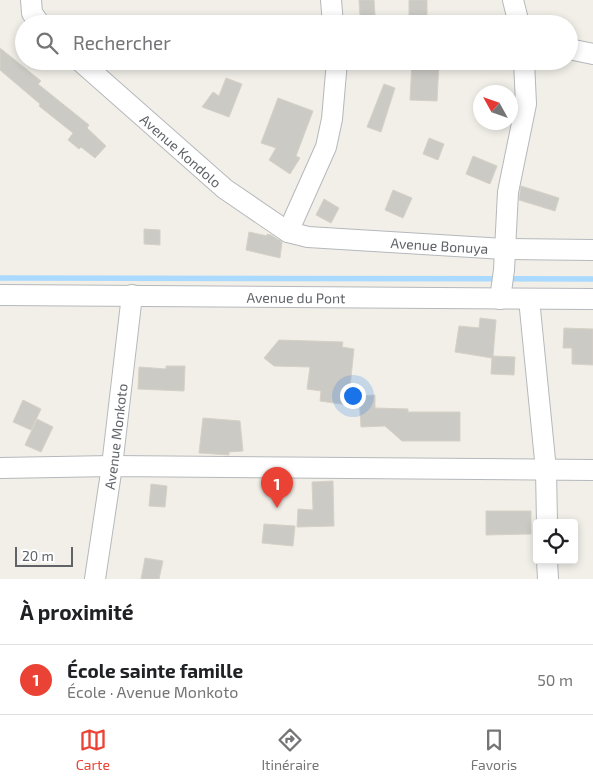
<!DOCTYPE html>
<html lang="fr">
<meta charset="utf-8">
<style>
body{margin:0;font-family:"Exo 2",sans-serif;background:#f6f6f6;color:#202124}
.controls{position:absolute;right:15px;bottom:15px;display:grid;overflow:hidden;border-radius:5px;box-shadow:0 2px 8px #0003}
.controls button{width:45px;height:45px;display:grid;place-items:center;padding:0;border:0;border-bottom:1px solid #e0e0e0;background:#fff;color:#202124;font:25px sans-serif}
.compass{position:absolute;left:473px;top:85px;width:45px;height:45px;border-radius:50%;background:#fff;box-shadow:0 2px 8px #0003;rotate:310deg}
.scale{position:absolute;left:15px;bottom:12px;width:58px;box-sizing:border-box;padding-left:5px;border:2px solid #5f6368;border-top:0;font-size:14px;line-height:18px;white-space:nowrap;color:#5f6368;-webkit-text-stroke:4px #fff;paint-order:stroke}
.you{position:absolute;left:352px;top:395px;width:18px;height:18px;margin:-12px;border:4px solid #fff;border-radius:50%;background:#1a73e8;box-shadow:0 0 0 8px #1a73e833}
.badge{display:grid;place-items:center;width:32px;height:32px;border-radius:50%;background:#ea4335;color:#fff;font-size:16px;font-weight:700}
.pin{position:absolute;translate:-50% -41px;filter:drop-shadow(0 1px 2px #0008)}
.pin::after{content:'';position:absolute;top:26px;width:18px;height:15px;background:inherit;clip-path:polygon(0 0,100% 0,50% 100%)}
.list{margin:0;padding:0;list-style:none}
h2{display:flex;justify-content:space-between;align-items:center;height:65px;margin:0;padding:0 20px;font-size:21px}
h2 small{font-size:16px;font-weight:400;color:#757577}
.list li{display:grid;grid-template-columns:32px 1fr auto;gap:15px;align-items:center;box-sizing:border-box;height:70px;padding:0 20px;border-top:1px solid #e0e0e0}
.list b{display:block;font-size:19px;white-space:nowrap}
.list p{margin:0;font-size:16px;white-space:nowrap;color:#757577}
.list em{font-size:16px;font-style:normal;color:#757577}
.icon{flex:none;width:28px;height:28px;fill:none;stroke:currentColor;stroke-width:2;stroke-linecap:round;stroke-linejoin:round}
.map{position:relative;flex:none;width:593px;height:579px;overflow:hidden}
.search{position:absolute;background:#fff;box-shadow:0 2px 8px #0003;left:15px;right:15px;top:15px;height:55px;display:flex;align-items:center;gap:12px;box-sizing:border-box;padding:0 18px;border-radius:28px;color:#757577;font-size:19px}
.sheet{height:135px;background:#fff}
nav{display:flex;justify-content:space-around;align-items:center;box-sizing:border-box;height:70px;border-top:1px solid #e0e0e0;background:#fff;font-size:14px;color:#757577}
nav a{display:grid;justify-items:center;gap:2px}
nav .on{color:#ea4335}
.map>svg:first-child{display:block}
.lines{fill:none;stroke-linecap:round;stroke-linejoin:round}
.stream{stroke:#aadaff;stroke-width:5.5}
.building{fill:#cccac5;stroke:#d6d1c6}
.street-casing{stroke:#b5b8bc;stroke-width:22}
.street{stroke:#fff;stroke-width:20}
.labels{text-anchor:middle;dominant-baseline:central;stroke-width:4.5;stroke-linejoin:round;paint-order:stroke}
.street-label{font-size:14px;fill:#5f6368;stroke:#fff}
</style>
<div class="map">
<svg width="593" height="579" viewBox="0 0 593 579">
<rect width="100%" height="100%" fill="#f1efe8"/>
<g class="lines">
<polyline class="stream" points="0,278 593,279"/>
</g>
<g class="building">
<polygon points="359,0 374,0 375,15 360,16"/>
<rect x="409" y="0" width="18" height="24"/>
<polygon points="0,48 41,81 38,84 89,125 87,128 106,146 95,158 81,147 79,149 68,140 73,133 39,106 40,104 0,70"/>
<polygon points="412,61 439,61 437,101 410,100"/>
<polygon points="226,78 242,84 229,117 202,107 213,92 219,96"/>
<polygon points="384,84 395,88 381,132 367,127"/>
<polygon points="278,98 313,111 296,156 300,158 290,174 269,160 276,148 261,143"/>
<polygon points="429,138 444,144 438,160 423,154"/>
<polygon points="473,156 497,166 490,184 466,174"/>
<polygon points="521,186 559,198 555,211 519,200"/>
<polygon points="393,190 412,198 403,218 385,210"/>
<polygon points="324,199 339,208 331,223 316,215"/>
<polygon points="144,229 160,230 160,245 144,244"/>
<polygon points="249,232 267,236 267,234 271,235 282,242 280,258 246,250"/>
<polygon points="480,318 496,320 493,356 515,357 514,375 491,374 492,358 455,352 459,326 479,328"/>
<polygon points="564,328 593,329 593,365 572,364 572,348 563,348"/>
<polygon points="279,340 343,342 342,347 354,349 348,405 320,401 321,391 307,389 310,367 274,366 264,358"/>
<polygon points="166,366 185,366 184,391 138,389 139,367 166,369"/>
<polygon points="375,395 375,408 408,409 408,412 460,412 460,441 402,441 385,426 361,427 359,396"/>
<polygon points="23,400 41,409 31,430 13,422"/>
<polygon points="203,418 240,421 243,451 229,452 229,455 199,453"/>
<polygon points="37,419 53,427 41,452 25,445"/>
<polygon points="333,481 334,526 297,527 298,509 313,510 312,482"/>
<polygon points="151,484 167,486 165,507 149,506"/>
<polygon points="486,511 531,511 531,534 486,535"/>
<polygon points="264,524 295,526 293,546 262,543"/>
<polygon points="145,558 163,561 159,579 141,579"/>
</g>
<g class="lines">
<defs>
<g id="street">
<polyline points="31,0 32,13 40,24"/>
<polyline points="331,0 333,24"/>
<polyline points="513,0 519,24"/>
<polyline points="569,49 593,54"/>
<path id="s1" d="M80,61l145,128 63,43 20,5 196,12 89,1"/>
<polyline points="288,232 326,147 332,119 337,61"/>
<path id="s2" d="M0,295l593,4"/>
<polyline points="500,299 504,270 508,192 526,104 524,61"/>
<polyline points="529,299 546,470 547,523"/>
<polyline points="0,468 112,466 593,470"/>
<polyline points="547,560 548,579"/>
<path id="s3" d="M95,579l17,-113 20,-171"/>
</g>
</defs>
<use href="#street" class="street-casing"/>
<use href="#street" class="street"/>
</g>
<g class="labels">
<g class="street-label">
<text stroke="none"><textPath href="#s1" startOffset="135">Avenue Kondolo</textPath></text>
<text stroke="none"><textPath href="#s1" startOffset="422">Avenue Bonuya</textPath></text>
<text stroke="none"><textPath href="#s2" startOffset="296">Avenue du Pont</textPath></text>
<text stroke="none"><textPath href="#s3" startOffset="144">Avenue Monkoto</textPath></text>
</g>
</g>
</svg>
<div class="controls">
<button><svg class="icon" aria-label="locate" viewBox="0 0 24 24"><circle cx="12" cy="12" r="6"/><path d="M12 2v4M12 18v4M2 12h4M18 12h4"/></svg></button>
</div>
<svg class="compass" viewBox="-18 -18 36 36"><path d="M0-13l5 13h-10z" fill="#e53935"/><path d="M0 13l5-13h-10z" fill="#757577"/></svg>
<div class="scale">20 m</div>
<div class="you"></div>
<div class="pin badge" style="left:277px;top:508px">1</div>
<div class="search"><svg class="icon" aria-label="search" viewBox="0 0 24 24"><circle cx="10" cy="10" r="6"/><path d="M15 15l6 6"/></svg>Rechercher</div>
</div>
<section class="sheet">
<h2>À proximité<small></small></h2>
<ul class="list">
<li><span class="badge">1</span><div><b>École sainte famille</b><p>École · Avenue Monkoto</p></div><em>50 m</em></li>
</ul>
</section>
<nav>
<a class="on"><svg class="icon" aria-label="map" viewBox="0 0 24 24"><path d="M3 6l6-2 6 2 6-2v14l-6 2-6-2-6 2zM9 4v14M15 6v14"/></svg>Carte</a>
<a><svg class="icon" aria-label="directions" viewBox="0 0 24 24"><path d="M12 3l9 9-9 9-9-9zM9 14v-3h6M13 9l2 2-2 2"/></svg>Itinéraire</a>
<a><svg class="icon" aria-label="saved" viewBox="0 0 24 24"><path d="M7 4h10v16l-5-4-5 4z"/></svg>Favoris</a>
</nav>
